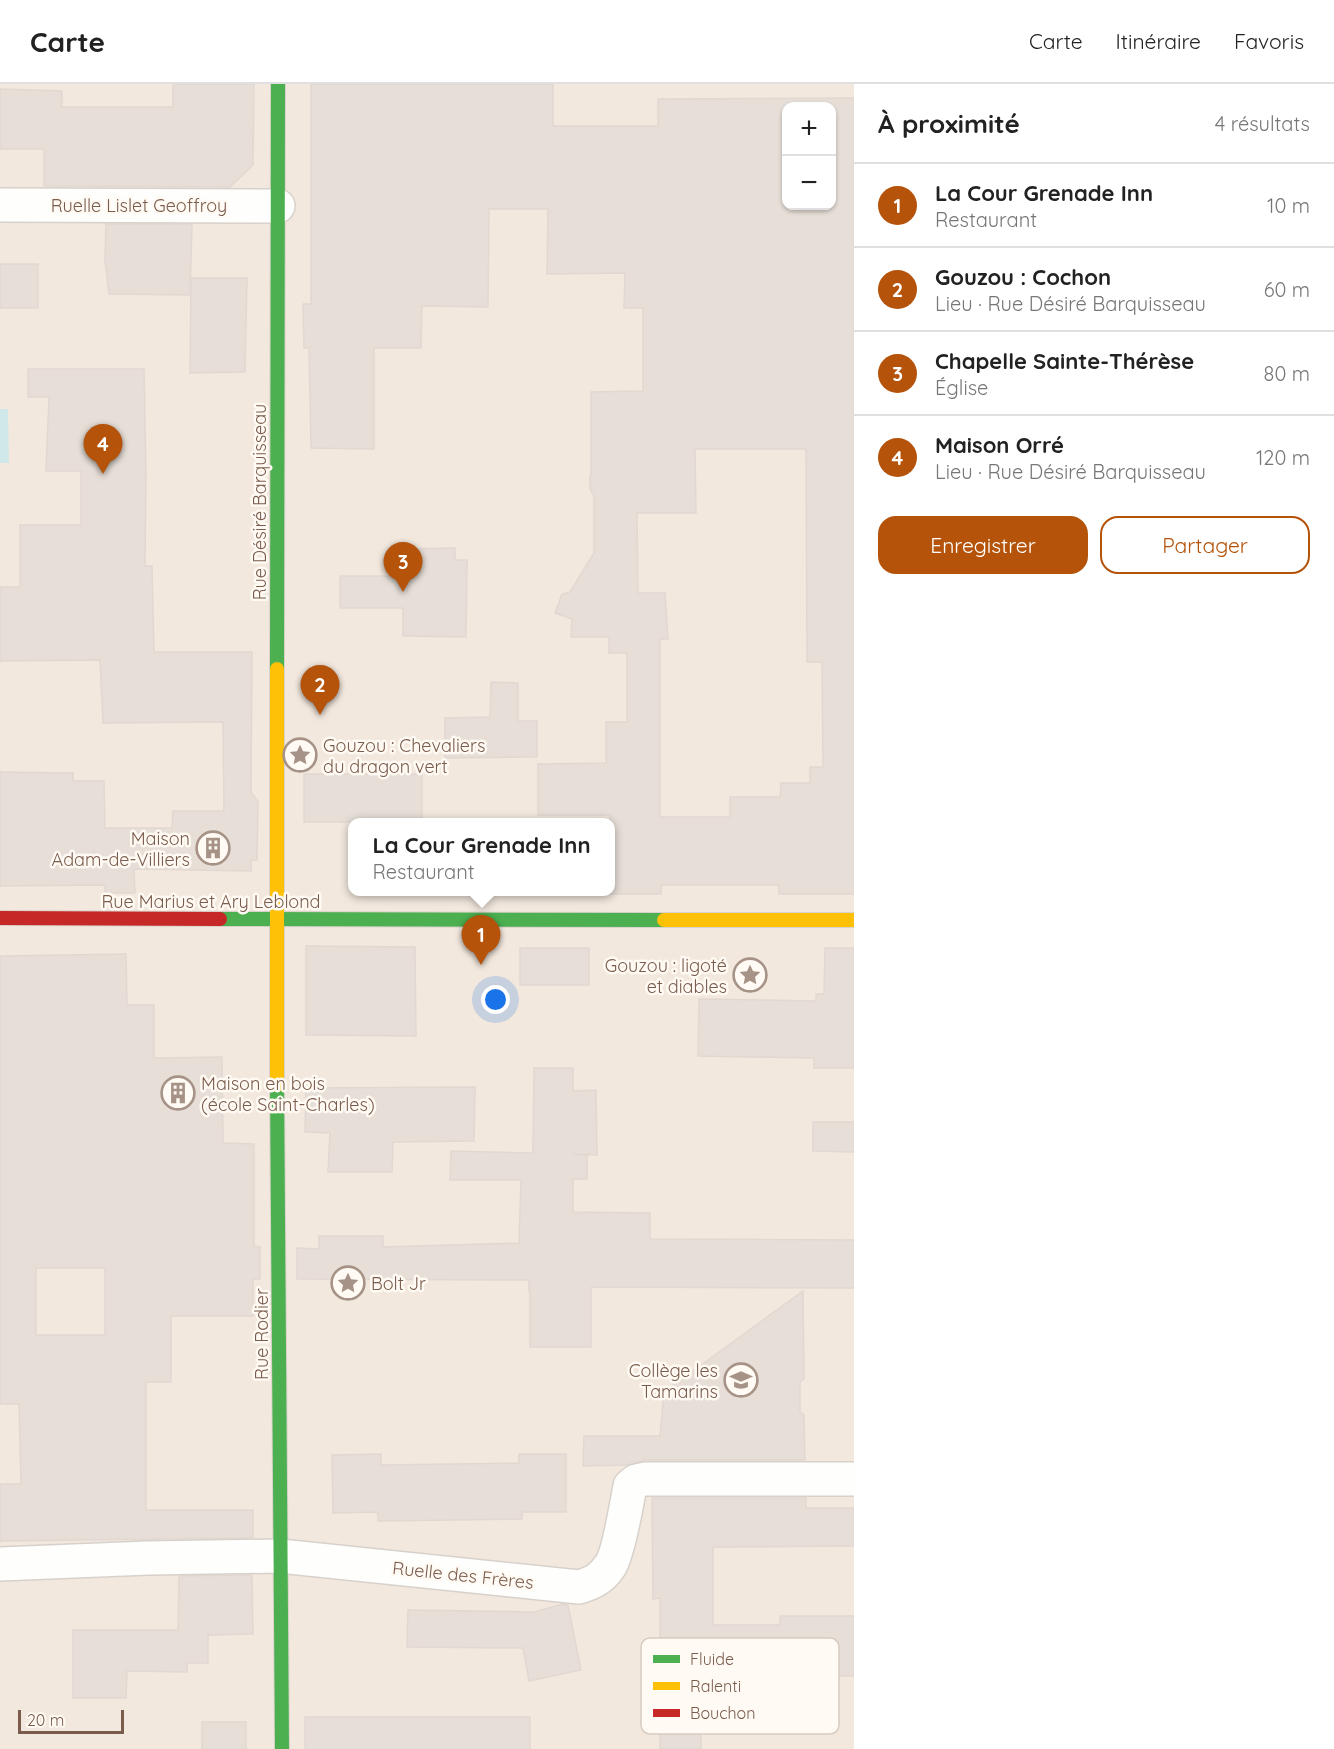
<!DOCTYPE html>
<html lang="fr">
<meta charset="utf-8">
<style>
body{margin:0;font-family:Quicksand,sans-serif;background:#f6f6f6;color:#222}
.controls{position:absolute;right:18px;top:18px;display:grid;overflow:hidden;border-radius:12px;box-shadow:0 2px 4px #0004}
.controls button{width:54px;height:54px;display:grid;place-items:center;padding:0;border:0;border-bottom:2px solid #e0e0e0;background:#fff;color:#222;font:30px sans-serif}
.scale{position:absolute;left:18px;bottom:15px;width:106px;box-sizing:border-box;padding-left:6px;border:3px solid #7a5c4d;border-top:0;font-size:16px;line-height:21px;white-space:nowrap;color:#7a5c4d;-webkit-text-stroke:4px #fffaf3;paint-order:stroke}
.you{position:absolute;left:496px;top:916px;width:21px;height:21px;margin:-15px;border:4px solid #fff;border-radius:50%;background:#1a73e8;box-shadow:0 0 0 9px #1a73e833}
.badge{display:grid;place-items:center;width:39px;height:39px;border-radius:50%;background:#b45309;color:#fff;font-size:20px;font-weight:700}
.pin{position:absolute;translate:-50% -50px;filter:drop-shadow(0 2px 3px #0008)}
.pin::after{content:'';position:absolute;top:32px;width:21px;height:18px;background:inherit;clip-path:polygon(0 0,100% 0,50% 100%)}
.popup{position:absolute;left:348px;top:734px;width:267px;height:78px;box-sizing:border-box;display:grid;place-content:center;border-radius:12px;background:#fff;filter:drop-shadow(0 2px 4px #0005);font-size:20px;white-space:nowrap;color:#767676}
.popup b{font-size:22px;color:#222}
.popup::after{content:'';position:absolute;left:50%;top:100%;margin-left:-12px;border:12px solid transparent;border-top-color:#fff}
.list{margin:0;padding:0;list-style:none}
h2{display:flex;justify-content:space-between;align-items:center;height:78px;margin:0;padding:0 24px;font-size:26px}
h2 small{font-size:20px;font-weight:400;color:#767676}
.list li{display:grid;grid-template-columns:39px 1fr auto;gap:18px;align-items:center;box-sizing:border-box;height:84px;padding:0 24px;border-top:2px solid #e0e0e0}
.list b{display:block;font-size:22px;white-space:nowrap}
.list p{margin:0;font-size:20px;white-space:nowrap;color:#767676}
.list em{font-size:20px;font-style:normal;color:#767676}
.actions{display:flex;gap:12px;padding:18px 24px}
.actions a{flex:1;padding:14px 0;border:2px solid #b45309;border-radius:18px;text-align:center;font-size:21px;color:#b45309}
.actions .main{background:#b45309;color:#fff}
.map{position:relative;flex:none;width:854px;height:1665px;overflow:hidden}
header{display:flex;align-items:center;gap:36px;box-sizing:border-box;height:84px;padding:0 30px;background:#fff;border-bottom:2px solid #e0e0e0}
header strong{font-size:28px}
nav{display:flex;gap:33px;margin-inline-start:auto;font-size:21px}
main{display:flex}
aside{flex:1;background:#fff}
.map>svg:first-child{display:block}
.residential{fill:#f2e8de;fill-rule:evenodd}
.water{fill:#d0e8ea}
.building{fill:#e6ded7;stroke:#e2d8d2;stroke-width:1.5;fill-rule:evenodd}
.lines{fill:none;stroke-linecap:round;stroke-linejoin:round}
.street-casing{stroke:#d7d1cb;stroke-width:36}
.fast-casing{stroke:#d9d2cb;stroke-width:16}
.slow-casing{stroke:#d9d2cb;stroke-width:16}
.jam-casing{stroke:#d9d2cb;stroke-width:16}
.street{stroke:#fefefd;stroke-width:33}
.fast{stroke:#4caf50;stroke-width:14}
.slow{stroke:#ffc107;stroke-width:14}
.jam{stroke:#c62828;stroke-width:14}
.labels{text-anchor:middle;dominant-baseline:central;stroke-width:5;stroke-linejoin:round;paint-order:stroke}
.street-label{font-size:18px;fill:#7a5c4d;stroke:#fffaf3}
.poi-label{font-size:18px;fill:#7a5c4d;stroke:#fffaf3;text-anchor:start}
.key{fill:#fffaf3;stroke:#d7cbc1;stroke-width:1.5}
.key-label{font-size:16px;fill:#7a5c4d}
</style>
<header>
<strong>Carte</strong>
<nav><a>Carte</a><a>Itinéraire</a><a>Favoris</a></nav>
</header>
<main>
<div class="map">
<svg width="854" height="1665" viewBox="0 0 854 1665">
<rect width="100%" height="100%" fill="#f9f5f0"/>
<path class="residential" d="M0,0h854v1665h-854zM786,22h46v100h-46zM352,738h258v70h-258z"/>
<polygon class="water" points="0,325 8,325 9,379 0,379"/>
<g class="building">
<polygon points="173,0 254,0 253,81 230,103 44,102 44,65 0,65 0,5 62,7 62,23 173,23"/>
<path d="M311,0h242v42h105v-27l196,-1v796h-75v-9h-118v9h-51v-79h-72v-51l68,-1v-41h21v-69h-18v-16h-38l1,-18 -17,-6 7,-19 8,-2 24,-39v-57l-4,-7v-13l1,-1v-83l52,-1v-83h-19l1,-35 -78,1 1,-65h-59l-1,98 -66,-1 -1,42h-47v101l-63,-1 -2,-100h-5l-1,-44h8zM786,22h45v100h-45zM695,365h111l1,213h15l1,105h-13v16h-29l-1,14h-50v20h-70v-178h8l-3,-46h-27l-1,-80h59z"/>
<polygon points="106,140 192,140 190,211 109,210 105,176"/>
<rect x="0" y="180" width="38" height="44"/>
<polygon points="191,194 247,194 245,288 190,289"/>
<polygon points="28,285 144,285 146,391 145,482 152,482 154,568 252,568 251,708 258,718 257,776 251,776 251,787 134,785 135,809 105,809 105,801 0,802 0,688 73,689 73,697 104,697 105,744 172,744 173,727 224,727 223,638 103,639 100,576 0,577 0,503 20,503 20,441 81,441 81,387 46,387 49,313 28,313"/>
<polygon points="455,464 455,476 467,476 466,553 403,552 403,524 340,524 340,492 404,492 404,465"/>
<polygon points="491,598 518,599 518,637 537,637 537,673 445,674 445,634 490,633"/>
<rect x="304" y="690" width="118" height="48"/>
<polygon points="306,862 415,863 416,952 306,951"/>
<rect x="520" y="864" width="69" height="37"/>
<polygon points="825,864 854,864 854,984 814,984 814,974 698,972 699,915 816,917 816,910 824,910"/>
<path d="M126,870l1,51h27v53l68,-1 1,86 31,1v102l6,1v32h-7v37h-82v66h-25v128h107v28l-253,3v-57h21l-2,-80h-19v-448zM36,1184h69v67h-69z"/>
<polygon points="534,984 573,984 573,1007 596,1006 597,1071 573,1070 587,1071 587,1095 573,1095 573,1128 650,1129 650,1155 854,1156 854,1204 591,1203 591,1263 530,1263 530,1208 529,1208 529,1196 297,1195 297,1164 319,1165 319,1152 383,1152 383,1163 519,1159 521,1096 450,1096 451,1067 533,1069"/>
<polygon points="475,1003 474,1057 393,1058 392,1088 328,1088 330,1049 305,1048 306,1004"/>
<polygon points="813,1038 854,1038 854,1068 813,1067"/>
<polygon points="803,1207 804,1295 800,1298 800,1328 804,1331 805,1376 645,1376 627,1381 583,1382 584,1352 660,1352 664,1308"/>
<polygon points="381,1370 381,1381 519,1379 519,1370 566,1370 566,1428 522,1428 522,1435 378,1437 378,1428 333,1429 332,1371"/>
<polygon points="652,1414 806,1414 806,1424 854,1424 854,1462 713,1463 713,1541 780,1541 780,1532 854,1532 854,1592 795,1592 795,1588 704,1589 705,1637 701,1636 701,1665 660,1665 660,1514 653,1515"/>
<polygon points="252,1491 253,1550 208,1551 208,1579 187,1579 187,1588 127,1587 126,1614 73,1614 73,1546 178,1546 179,1492"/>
<polygon points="563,1520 568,1521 581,1586 529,1597 523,1564 407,1563 408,1526 534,1528"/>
<rect x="305" y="1633" width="225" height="32"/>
<rect x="202" y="1638" width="44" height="27"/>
</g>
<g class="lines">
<defs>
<g id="street">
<polyline points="0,121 278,122"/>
<path d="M0,1480l148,-6 132,-2 299,31c14,-4 23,-9 31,-21 8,-11 17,-63 20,-80l6,-5 9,-2h209"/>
</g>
<g id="fast">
<polyline points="277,585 278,0"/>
<polyline points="220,835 664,836"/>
<polyline points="277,1001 282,1665"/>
</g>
<g id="slow">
<polyline points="277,585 277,1001"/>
<polyline points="664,836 854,836"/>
</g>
<polyline id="jam" points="0,834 220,835"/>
</defs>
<use href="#street" class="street-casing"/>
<use href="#fast" class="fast-casing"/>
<use href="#slow" class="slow-casing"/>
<use href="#jam" class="jam-casing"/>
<use href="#street" class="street"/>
<use href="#fast" class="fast"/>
<use href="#slow" class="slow"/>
<use href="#jam" class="jam"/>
</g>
<defs>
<symbol id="sight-ring" viewBox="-11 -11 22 22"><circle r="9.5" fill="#fffaf3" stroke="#a69286" stroke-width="1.5"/><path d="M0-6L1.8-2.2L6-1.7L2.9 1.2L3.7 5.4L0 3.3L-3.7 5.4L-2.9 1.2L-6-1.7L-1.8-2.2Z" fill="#a69286"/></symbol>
<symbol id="building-ring" viewBox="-11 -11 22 22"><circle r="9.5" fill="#fffaf3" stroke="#a69286" stroke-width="1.5"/><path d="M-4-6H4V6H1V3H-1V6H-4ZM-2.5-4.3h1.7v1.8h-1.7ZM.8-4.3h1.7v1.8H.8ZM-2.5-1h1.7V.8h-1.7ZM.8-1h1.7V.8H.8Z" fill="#a69286"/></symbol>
<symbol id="school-ring" viewBox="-11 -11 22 22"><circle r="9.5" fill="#fffaf3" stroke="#a69286" stroke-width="1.5"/><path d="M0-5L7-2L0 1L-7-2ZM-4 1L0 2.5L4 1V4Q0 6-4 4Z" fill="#a69286"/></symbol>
</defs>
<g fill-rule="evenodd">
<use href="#sight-ring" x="281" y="652" width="38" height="38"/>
<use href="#building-ring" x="194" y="745" width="38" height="38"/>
<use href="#sight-ring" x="731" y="872" width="38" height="38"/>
<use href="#building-ring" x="159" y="990" width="38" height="38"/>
<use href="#sight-ring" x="329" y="1180" width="38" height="38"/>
<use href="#school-ring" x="722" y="1277" width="38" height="38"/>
</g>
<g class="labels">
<g class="street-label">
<text x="139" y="121">Ruelle Lislet Geoffroy</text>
<text transform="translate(259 418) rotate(-90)">Rue Désiré Barquisseau</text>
<text x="211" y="817">Rue Marius et Ary Leblond</text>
<text transform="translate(261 1250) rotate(-90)">Rue Rodier</text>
<text transform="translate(463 1491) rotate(6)">Ruelle des Frères</text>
</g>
<g class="poi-label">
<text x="323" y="661">Gouzou : Chevaliers<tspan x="323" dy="21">du dragon vert</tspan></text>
<text x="190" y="754" text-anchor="end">Maison<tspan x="190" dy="21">Adam-de-Villiers</tspan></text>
<text x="727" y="881" text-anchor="end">Gouzou : ligoté<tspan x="727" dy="21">et diables</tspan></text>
<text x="201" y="999">Maison en bois<tspan x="201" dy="21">(école Saint-Charles)</tspan></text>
<text x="371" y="1199">Bolt Jr</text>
<text x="718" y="1286" text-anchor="end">Collège les<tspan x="718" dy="21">Tamarins</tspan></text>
</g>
</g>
<rect x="641" y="1554" width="198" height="96" rx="9" class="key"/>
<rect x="653" y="1571" width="27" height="8" fill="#4caf50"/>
<rect x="653" y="1598" width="27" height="8" fill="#ffc107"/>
<rect x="653" y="1625" width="27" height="8" fill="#c62828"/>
<g class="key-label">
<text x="690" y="1581">Fluide</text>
<text x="690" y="1608">Ralenti</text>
<text x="690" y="1635">Bouchon</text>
</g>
</svg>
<div class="controls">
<button>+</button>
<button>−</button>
</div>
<div class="scale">20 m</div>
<div class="you"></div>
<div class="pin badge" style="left:481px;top:881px">1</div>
<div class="popup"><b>La Cour Grenade Inn</b>Restaurant</div>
<div class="pin badge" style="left:320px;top:631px">2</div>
<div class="pin badge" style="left:403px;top:508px">3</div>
<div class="pin badge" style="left:103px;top:390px">4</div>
</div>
<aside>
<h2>À proximité<small>4 résultats</small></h2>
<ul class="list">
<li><span class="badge">1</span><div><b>La Cour Grenade Inn</b><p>Restaurant</p></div><em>10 m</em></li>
<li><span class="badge">2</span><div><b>Gouzou : Cochon</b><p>Lieu · Rue Désiré Barquisseau</p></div><em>60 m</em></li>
<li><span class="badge">3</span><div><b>Chapelle Sainte-Thérèse</b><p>Église</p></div><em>80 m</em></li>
<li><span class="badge">4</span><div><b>Maison Orré</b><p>Lieu · Rue Désiré Barquisseau</p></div><em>120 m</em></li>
</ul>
<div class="actions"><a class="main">Enregistrer</a><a>Partager</a></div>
</aside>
</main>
